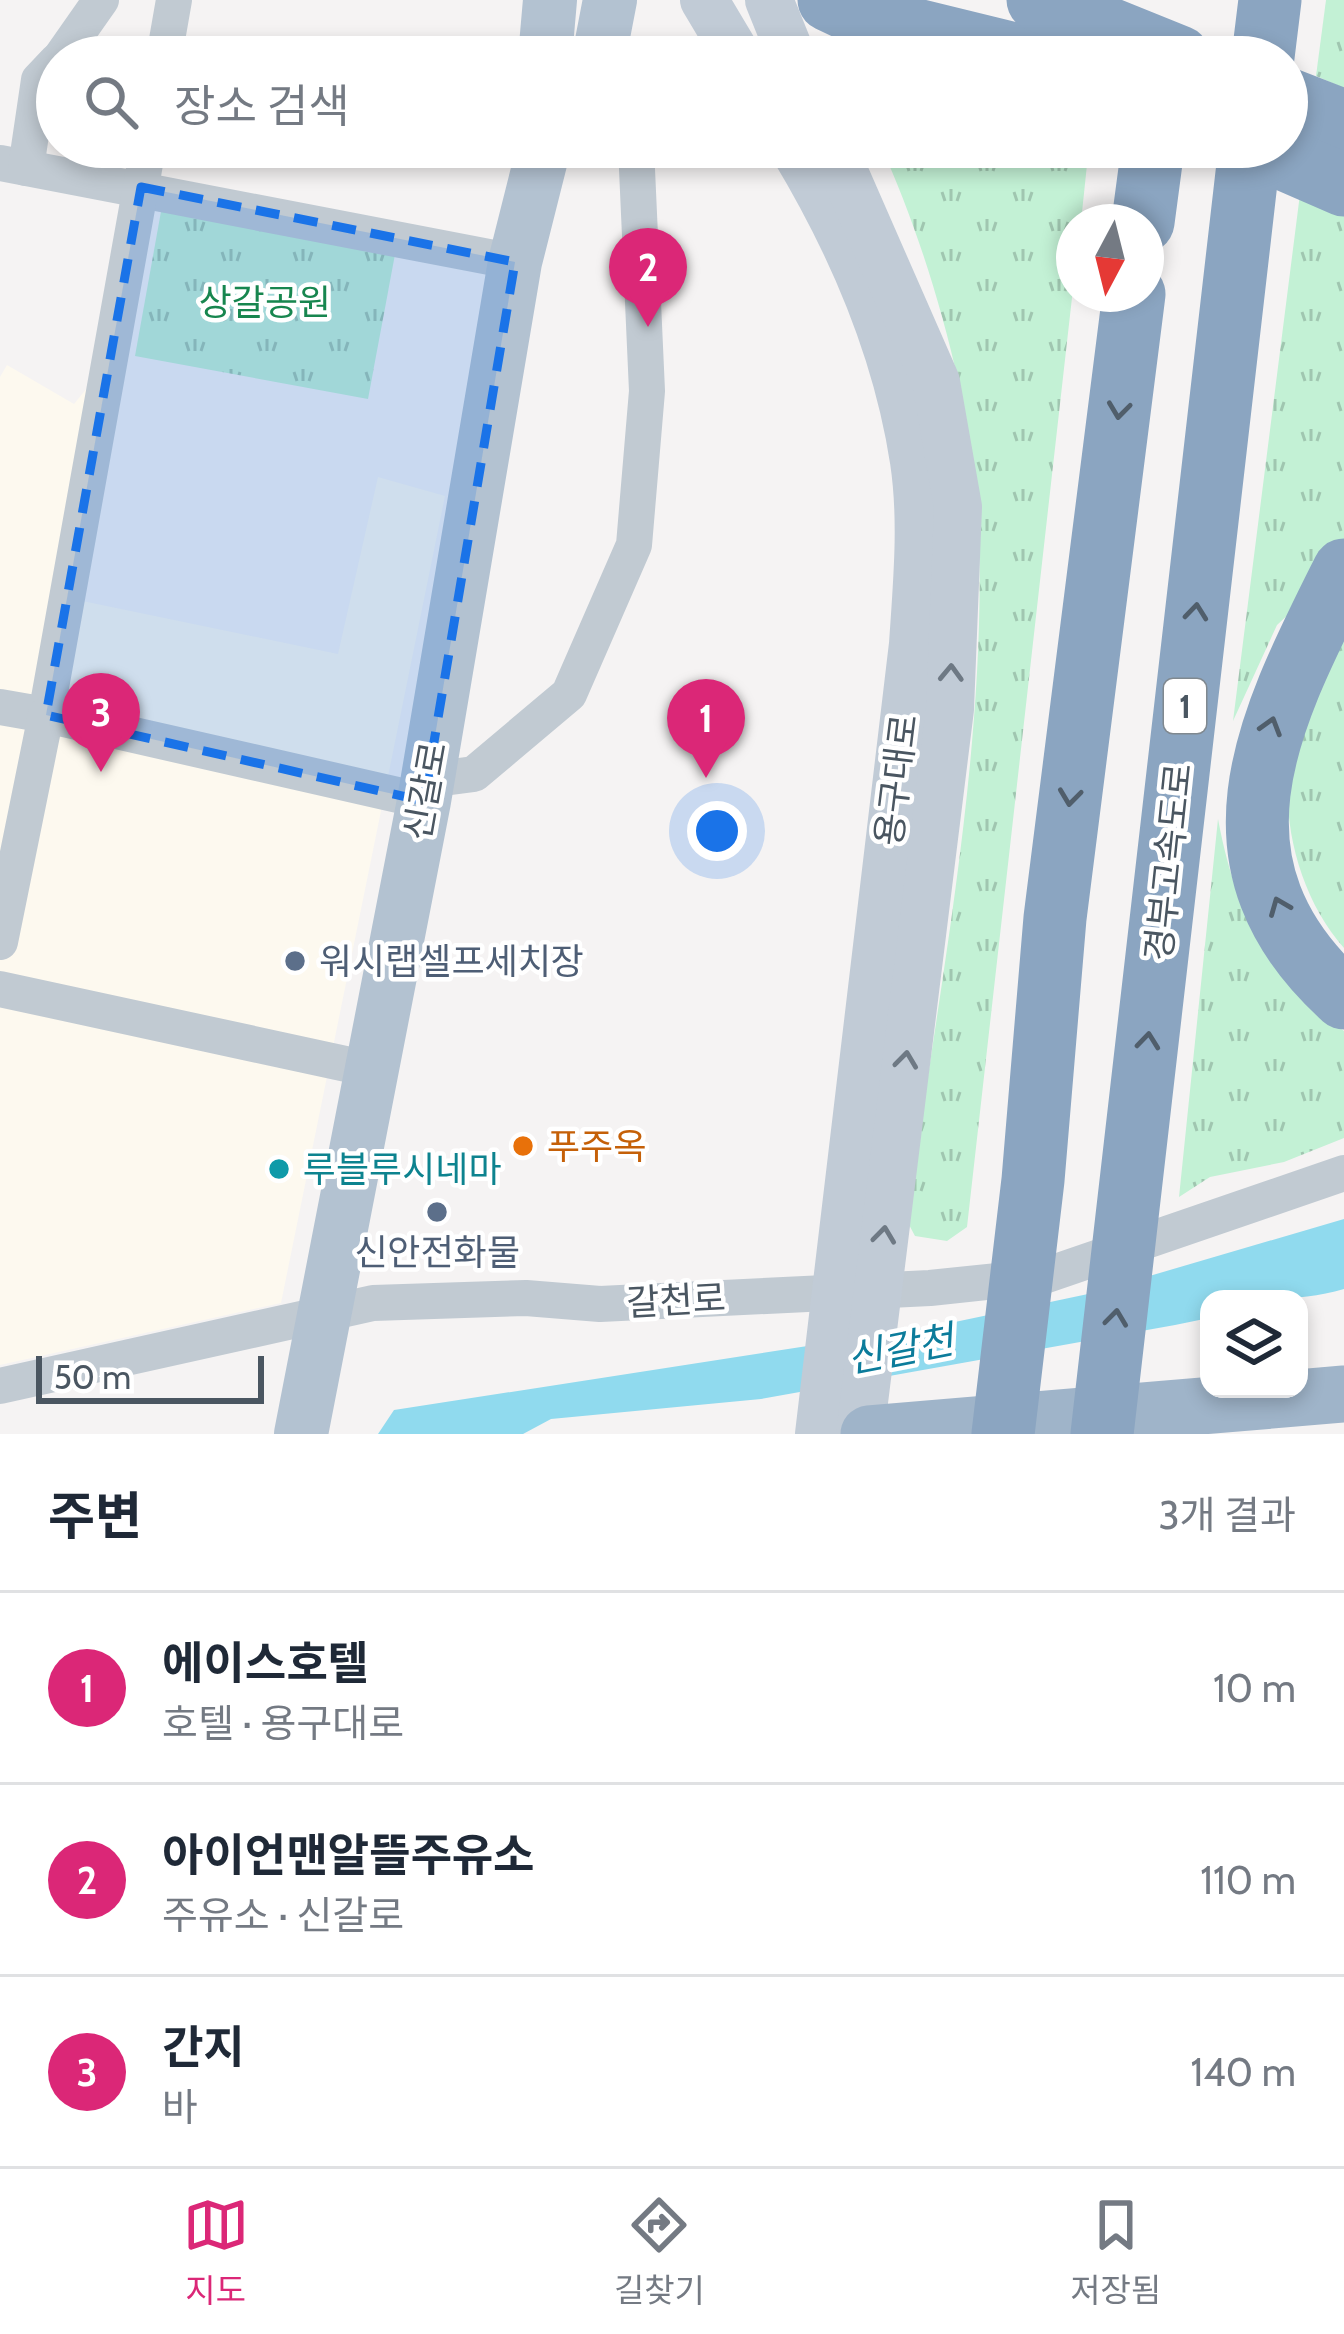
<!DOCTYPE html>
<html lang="ko">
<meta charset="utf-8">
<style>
body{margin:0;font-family:Cabin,"Noto Sans KR",sans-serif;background:#f2f2f3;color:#1f2937}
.controls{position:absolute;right:36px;bottom:36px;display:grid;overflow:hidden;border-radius:24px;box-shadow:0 6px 18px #0003}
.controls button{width:108px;height:108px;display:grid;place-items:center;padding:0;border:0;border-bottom:3px solid #e0e1e3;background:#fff;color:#1f2937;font:60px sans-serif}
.compass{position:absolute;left:1056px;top:204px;width:108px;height:108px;border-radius:50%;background:#fff;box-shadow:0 6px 18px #0003;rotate:187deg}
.scale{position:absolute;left:36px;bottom:30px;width:228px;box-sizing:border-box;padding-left:12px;border:6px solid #4a5661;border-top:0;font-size:33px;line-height:42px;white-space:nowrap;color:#4a5661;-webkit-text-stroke:9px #fff;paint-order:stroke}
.you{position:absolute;left:717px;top:831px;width:42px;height:42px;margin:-30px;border:9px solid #fff;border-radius:50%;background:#1a73e8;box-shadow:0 0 0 18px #1a73e833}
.badge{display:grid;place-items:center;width:78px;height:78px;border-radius:50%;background:#db2777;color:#fff;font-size:39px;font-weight:700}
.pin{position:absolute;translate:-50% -99px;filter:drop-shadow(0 3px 6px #0008)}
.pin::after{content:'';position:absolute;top:63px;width:42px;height:36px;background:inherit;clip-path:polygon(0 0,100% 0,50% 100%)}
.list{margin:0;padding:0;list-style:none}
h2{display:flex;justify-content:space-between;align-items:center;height:156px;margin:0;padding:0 48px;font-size:51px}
h2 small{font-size:39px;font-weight:400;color:#747a83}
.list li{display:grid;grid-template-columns:78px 1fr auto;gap:36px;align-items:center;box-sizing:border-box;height:192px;padding:0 48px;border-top:3px solid #e0e1e3}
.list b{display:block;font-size:45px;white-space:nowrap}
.list p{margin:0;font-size:39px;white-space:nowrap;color:#747a83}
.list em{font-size:39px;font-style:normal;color:#747a83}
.icon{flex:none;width:66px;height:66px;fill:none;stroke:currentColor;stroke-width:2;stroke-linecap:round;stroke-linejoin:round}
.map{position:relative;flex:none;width:1344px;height:1434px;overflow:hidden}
.search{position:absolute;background:#fff;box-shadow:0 6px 18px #0003;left:36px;right:36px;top:36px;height:132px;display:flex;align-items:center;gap:30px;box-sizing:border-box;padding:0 42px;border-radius:66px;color:#747a83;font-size:45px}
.sheet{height:732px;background:#fff}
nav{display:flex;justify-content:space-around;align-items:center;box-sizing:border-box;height:168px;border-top:3px solid #e0e1e3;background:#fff;font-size:33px;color:#747a83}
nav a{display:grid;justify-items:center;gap:6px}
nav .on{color:#db2777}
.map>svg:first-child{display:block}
.commercial{fill:#fdf9ef}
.grass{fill:url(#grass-tufts)}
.water{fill:#90daee}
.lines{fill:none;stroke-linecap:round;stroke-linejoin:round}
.minor{stroke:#c1cad2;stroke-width:36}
.secondary{stroke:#c1cbd6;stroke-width:48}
.primary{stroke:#b3c2d1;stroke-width:54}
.trunk{stroke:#9fb4c9;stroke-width:57}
.motorway{stroke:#8ba5c1;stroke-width:63}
.oneway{stroke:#505e6b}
.oneway2{stroke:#6e7984}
.marked{fill:#1a73e8;fill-opacity:0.2;stroke:#1a73e8;stroke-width:9;stroke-dasharray:24 15;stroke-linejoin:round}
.service-dot{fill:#5c6f8a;stroke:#fff;stroke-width:4.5}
.food-dot{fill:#e8710a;stroke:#fff;stroke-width:4.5}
.culture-dot{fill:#0f9aa8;stroke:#fff;stroke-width:4.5}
.labels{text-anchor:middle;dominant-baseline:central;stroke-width:9;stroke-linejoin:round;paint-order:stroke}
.shield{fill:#fff;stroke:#808990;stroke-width:3}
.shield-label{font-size:33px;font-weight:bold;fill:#4a5661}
.park-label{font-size:36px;fill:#17864f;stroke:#fff}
.street-label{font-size:36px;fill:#4a5661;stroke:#fff}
.service-label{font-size:36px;fill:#4e5e75;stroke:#fff;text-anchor:start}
.food-label{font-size:36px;fill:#c56008;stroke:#fff;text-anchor:start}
.culture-label{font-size:36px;fill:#0d838f;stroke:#fff;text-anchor:start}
.water-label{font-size:39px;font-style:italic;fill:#0c7c9b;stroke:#fff}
</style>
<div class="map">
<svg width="1344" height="1434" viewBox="0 0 1344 1434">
<defs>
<pattern id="grass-tufts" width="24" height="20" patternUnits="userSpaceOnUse" patternTransform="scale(3)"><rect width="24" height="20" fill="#c3f1d5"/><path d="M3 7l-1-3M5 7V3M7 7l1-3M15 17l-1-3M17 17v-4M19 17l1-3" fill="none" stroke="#a0c6b0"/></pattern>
</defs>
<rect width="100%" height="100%" fill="#f5f3f3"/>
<polygon class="commercial" points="110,360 68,598 338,654 378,477 445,496 281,1303 0,1365 0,377 7,365 74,404"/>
<g class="grass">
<polygon points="1326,0 1344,0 1344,88 1316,76"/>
<polygon points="1308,131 1344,149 1344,563 1277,625 1233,721"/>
<path d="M881,147h188l19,8 -7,67h-7v58l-107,947 -20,14 -32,-5 -8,-15c30,-226 79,-459 72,-687 -3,-117 -49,-282 -98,-387z"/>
<polygon points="162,206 396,249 368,399 135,356"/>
<path d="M1344,633v315c-52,-59 -71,-155 -45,-231 10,-29 31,-57 45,-84z"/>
<path d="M1218,819c17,90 48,158 126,212v107l-60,24 -74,15 -31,20z"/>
</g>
<path class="water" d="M1344,1219v70c-44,13 -88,10 -135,10v19l-34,7 -414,74 -210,20 -28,15h-145l16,-24 537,-83 157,-33z"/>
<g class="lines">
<g class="minor">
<polyline points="61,57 101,0"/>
<polyline points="164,57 174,0"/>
<polyline points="0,163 515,262"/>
<polyline points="26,168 39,80 57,61"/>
<polyline points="0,707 46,715 148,147"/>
<polyline points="428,780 474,774 569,694 634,545 647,391 636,147"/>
<polyline points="0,942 46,715 424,801"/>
<polyline points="0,989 369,1069"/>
<polyline points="0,1386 373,1303 526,1298 600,1304 930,1288 1044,1276 1344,1173"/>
</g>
<g class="secondary">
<polyline points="704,0 738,57"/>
<polyline points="769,0 792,57"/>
<path d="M793,147c58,96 104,203 121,314 9,60 3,123 -1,183l-94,790"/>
<polyline points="833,147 936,382 958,507 950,709 860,1434"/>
</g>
<g class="primary">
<polyline points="545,57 550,0"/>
<polyline points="599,57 610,0"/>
<polyline points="301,1434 424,801 515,262 544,147"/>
</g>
<polyline class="trunk" points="869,1434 1344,1394"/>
<g class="motorway">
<polyline points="829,0 867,18 1027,57"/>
<polyline points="1038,0 1179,57"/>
<polyline points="1263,57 1270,0"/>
<polyline points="1287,99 1344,121"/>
<polyline points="1256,147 1344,185"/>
<polyline points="1143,222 1153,147"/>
<path d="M1344,570c-74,148 -151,292 0,428"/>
<polyline points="1003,1434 1033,1180 1055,918 1134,294"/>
<polyline points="1102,1434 1250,147"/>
</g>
</g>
<defs><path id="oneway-chevron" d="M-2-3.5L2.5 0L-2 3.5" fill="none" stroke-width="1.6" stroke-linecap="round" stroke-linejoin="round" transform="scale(3)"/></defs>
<g class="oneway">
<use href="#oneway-chevron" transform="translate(1119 410) rotate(97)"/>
<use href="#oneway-chevron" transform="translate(1196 612) rotate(-84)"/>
<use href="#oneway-chevron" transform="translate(1271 726) rotate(-73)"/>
<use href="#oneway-chevron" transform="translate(1070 797) rotate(97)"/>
<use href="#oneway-chevron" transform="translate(1279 906) rotate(-112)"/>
<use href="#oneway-chevron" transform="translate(1148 1041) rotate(-84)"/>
<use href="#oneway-chevron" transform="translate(1116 1318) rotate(-83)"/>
</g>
<g class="oneway2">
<use href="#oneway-chevron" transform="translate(951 673) rotate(-88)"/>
<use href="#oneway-chevron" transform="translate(906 1060) rotate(-83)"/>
<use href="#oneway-chevron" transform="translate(884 1235) rotate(-83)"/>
</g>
<path class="marked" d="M141,187l374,75 -91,539 -378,-86z"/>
<g class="service-dot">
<circle cx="295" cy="961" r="12"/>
<circle cx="437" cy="1212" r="12"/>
</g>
<circle class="food-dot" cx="523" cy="1146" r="12"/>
<circle class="culture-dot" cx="279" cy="1169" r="12"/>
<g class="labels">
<rect class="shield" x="1164" y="679" width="42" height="54" rx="9"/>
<g class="shield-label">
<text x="1185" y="706">1</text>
</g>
<g class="park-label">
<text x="265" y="302">상갈공원</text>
</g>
<g class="street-label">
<text transform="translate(896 780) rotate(-83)">용구대로</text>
<text transform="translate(425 791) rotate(-80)">신갈로</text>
<text transform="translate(1168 862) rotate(-84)">경부고속도로</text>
<text transform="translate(676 1300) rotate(-3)">갈천로</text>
</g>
<g class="service-label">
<text x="319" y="961">워시랩셀프세치장</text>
<text x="437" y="1252" text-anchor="middle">신안전화물</text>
</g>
<g class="food-label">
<text x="547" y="1146">푸주옥</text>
</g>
<g class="culture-label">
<text x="303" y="1169">루블루시네마</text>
</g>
<g class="water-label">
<text transform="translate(900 1349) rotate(-11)">신갈천</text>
</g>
</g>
</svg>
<div class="controls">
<button><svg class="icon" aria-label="layers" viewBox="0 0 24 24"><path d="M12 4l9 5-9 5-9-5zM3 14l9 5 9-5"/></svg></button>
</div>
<svg class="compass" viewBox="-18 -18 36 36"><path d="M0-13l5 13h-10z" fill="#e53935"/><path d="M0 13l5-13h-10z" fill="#747a83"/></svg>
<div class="scale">50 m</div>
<div class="you"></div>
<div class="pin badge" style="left:706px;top:778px">1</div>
<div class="pin badge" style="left:648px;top:327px">2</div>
<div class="pin badge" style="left:101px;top:772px">3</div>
<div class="search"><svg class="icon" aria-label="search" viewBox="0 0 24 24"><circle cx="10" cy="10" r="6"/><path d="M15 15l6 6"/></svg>장소 검색</div>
</div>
<section class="sheet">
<h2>주변<small>3개 결과</small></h2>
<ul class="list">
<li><span class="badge">1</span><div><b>에이스호텔</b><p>호텔 · 용구대로</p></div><em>10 m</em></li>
<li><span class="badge">2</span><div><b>아이언맨알뜰주유소</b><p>주유소 · 신갈로</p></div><em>110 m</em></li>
<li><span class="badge">3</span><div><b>간지</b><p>바</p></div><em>140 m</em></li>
</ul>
</section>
<nav>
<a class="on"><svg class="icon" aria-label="map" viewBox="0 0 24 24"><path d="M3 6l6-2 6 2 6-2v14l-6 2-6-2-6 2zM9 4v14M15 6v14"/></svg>지도</a>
<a><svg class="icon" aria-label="directions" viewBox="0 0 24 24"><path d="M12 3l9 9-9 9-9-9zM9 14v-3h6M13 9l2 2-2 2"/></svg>길찾기</a>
<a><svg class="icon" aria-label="saved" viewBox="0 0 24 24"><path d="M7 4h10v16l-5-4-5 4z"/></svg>저장됨</a>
</nav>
